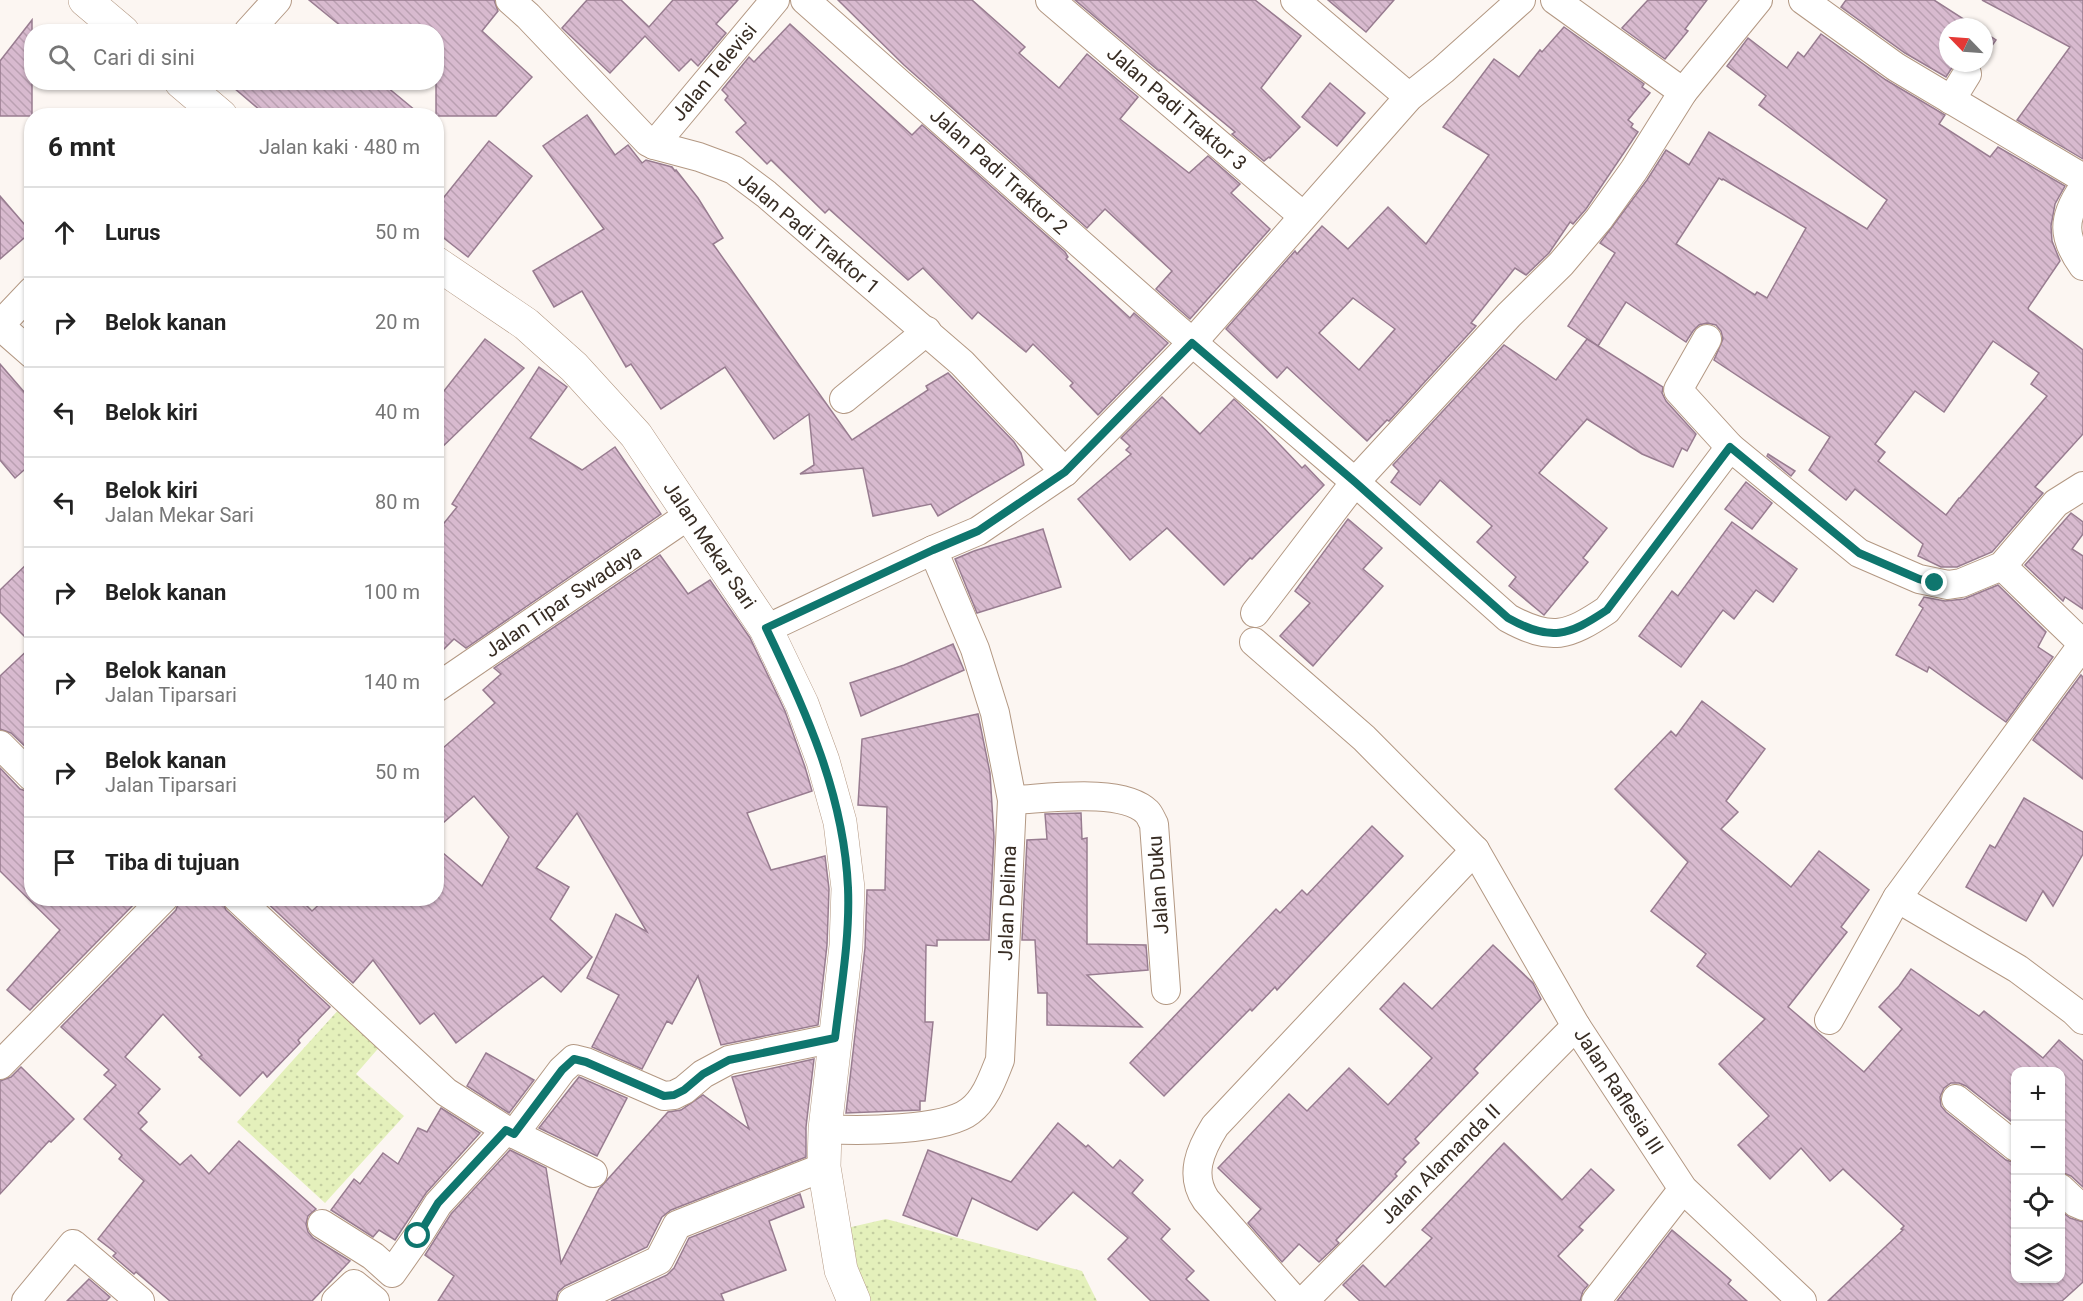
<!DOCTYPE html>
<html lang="id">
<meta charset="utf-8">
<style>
body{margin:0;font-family:Roboto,sans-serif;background:#f6f6f6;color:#222}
.controls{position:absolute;right:18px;bottom:18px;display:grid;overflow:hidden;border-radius:12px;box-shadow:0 2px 4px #0004}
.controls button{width:54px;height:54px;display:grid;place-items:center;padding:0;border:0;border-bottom:2px solid #e0e0e0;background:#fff;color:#222;font:30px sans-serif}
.compass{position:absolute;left:1939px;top:18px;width:54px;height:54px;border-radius:50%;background:#fff;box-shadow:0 2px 4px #0004;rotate:295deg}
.stop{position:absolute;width:18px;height:18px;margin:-14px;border:4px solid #0f766e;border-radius:50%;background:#fff}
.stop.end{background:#0f766e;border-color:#fff;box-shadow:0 2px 6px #0008}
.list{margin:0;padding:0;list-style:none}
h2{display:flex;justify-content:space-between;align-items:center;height:78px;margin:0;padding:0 24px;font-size:26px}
h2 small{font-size:20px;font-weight:400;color:#767676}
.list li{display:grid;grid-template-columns:39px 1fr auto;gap:18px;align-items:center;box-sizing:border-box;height:90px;padding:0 24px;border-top:2px solid #e0e0e0}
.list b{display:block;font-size:22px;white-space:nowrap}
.list p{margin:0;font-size:20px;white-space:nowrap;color:#767676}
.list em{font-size:20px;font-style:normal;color:#767676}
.icon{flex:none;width:33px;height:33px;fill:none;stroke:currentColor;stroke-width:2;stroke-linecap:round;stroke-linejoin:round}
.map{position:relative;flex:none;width:2083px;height:1301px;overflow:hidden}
.search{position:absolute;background:#fff;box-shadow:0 2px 4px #0004;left:24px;top:24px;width:420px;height:66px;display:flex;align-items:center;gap:15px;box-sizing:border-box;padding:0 21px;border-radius:24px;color:#767676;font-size:22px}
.panel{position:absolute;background:#fff;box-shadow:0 2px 4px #0004;left:24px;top:108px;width:420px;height:798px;border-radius:24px}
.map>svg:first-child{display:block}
.grass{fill:url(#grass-dots)}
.building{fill:url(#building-back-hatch);stroke:#987c90;stroke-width:1.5;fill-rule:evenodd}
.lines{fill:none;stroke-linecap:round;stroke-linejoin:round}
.minor-casing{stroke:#b39883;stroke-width:30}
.tertiary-casing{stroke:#b39883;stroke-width:34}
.minor{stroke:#fff;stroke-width:28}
.tertiary{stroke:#fff;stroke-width:33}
.route{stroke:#0f766e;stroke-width:8}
.labels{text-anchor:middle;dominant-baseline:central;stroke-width:5;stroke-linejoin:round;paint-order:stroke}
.street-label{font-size:20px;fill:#382d24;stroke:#fff}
</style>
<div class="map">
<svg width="2083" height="1301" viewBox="0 0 2083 1301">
<defs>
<pattern id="grass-dots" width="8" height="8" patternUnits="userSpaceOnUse" patternTransform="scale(1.5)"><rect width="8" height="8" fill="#e4f0bb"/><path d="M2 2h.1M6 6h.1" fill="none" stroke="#c4cea1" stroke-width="1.8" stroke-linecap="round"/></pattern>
<pattern id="building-back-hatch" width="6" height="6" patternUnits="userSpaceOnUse" patternTransform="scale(1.5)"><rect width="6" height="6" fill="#d8bacf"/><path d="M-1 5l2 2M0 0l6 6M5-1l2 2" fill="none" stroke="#baa0b2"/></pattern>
</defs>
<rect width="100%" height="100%" fill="#fcf6f2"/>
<g class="grass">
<polygon points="341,1007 382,1044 356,1074 404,1116 325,1203 237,1122"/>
<polygon points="886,1219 1082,1271 1097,1301 867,1301 847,1228"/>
</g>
<g class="building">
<polygon points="309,0 494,0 498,11 482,31 532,77 496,116 436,116 436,32 338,32 342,27"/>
<polygon points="587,0 621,0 649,27 673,0 738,0 716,24 726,33 698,66 691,59 679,71 645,36 610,73 562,28"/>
<polygon points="838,0 972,0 1025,47 1019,53 1059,88 1087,54 1138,97 1120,119 1189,173 1208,156 1240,184 1231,193 1270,229 1190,319 1156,289 1172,271 1105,209 1087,228 904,65"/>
<polygon points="1075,0 1255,0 1301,36 1261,88 1300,127 1270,158 1269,157 1264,161 1232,134 1235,132 1160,70 1159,71"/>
<polygon points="1328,0 1394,0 1366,32"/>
<polygon points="1648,0 1707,0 1685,29 1688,31 1665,59 1622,28"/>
<polygon points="1846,0 1934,0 1976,27 1948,27 1948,63 1955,63 1946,77 1905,53 1841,7"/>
<polygon points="1982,0 2083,0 2083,159 2017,120 2070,47"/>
<polygon points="32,20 32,116 0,116 0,61"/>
<polygon points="790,24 912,135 922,125 1065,252 1068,257 1066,259 1130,318 1134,313 1168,343 1098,415 1070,386 1073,383 1033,344 1026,352 978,312 972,319 923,268 908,280 829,209 825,213 771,160 767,164 736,132 746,123 725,100 728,96 722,90 749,57 754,62"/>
<path d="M1564,27l80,57 -2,3 8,6 -22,27 5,4 -2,3 7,5 -52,77 -13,15 -3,-2 -21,31 -23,22 -11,-7 -44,55 5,3 -87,95 -2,-1 -20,21 -80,-74 -10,11 -51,-49 69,-78 2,3 25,-28 26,23 40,-42 38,37 63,-89 -46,-28 51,-68 25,18 21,-27 2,2zM1353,298l42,31 -36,41 -40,-37z"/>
<polygon points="1984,32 1996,40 1984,57"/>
<path d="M1821,34l65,46 59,35 -6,9 51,33 8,-10 67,39 -10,18 -4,22 1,15 8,20 -32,47 1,2 54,40v84l-48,53 8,6 -51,59 -35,15h-16l-23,-11 5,-12 -68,-55 -9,11 -37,-30 21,-33 -116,-77 9,-21 -2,-8 -5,-6 -9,-2 -8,2 -6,6 -7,11 -60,-40 -28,44 -30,-20 47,-73 -15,-10 47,-63 19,-30 23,15 20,-33 158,97 20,-29 -128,-95 7,-9 -39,-30 21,-28 39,30 11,-16 6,5zM1719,178l3,2 1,-1 83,49 -39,70 -10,-6 -2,3 -79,-51zM1993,341l46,32 -8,11 16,12 -87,102h-1l-13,17 -68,-54 7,-9 -10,-8 40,-53 29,21z"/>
<polygon points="227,82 381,82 422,116 267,116"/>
<polygon points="1330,83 1365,113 1337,146 1302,117"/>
<polygon points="587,115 615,155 628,145 642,163 646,160 672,167 675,171 676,170 698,198 723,238 713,244 852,440 928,390 926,386 948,373 1014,442 1021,453 1024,465 938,516 931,504 873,516 863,468 800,474 814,465 809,414 774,439 725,367 661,409 631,364 626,367 582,291 554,307 533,271 604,229 543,146"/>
<polygon points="489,141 532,176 468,257 436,232 436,207"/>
<polygon points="0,196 31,232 0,259"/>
<polygon points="485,339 524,368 436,453 436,401"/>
<polygon points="1587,339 1663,387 1662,393 1666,401 1696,434 1687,451 1682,448 1673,467 1642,454 1587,419 1539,473 1607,528 1583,558 1588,562 1544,615 1509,586 1516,577 1477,542 1492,526 1440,480 1420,505 1391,482 1399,471 1393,465 1504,345 1556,380"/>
<polygon points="0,364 32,401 32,463 15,478 0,460"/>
<polygon points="539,367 567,387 530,438 582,470 615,447 661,514 466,648 454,639 436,657 436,533 457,507 452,504"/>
<polygon points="1162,397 1200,434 1234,399 1262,426 1302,468 1305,465 1324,485 1252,559 1250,558 1224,585 1167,528 1130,560 1078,499 1131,454 1126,450 1130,446 1121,438"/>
<polygon points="1768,454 1795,471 1791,476 1767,456"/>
<polygon points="1746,482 1772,503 1752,529 1725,509"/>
<polygon points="2071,513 2083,522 2083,534 2072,549 2083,556 2083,609 2065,597 2063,601 2025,565"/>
<polygon points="1348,519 1382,548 1363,569 1383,586 1313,666 1280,636 1310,603 1295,591"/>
<polygon points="1732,522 1797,569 1773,602 1756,590 1734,619 1723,610 1681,667 1639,636 1672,591 1678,596"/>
<polygon points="1043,529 1061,587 977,613 955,559 974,551"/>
<polygon points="660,555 688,594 710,580 750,638 785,711 805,767 812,791 747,813 771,870 825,856 829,889 827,945 818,1025 721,1045 698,976 672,1024 667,1021 642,1069 592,1047 619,995 587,978 616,914 647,932 577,813 536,868 569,887 550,919 592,957 561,992 543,976 456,1043 434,1013 420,1024 373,960 353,983 262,898 299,898 312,911 326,898 436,898 436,847 482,886 509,837 474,796 436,829 436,754 495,703 483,690 501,674 494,668"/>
<polygon points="32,559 32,644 0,612 0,590"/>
<polygon points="1998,585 2046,632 2038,647 2053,657 2006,722 1929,667 1927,672 1896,655 1923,608 1919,605 1924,597 1945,601 1964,599"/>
<polygon points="953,644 964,670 861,716 850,683 904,665"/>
<polygon points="32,646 32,753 11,733 0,729 0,676"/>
<polygon points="2081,675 2083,677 2083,779 2033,740"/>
<polygon points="1702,701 1765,749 1726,801 1738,812 1721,829 1791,887 1819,851 1869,890 1841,927 1847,932 1788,1007 1864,1072 1902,1029 1879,1007 1899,986 1911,969 1979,1016 1984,1011 2043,1058 2059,1040 2083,1061 2083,1187 2071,1176 2061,1172 2061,1071 2016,1071 2016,1125 1966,1086 1959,1083 1951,1083 1944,1088 1940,1097 1941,1106 1946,1112 2006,1160 2016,1163 2016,1278 2061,1278 2061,1211 2070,1218 2083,1222 2083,1282 2062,1301 1828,1301 1903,1230 1901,1229 1904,1226 1843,1169 1830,1181 1801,1148 1770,1179 1738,1145 1769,1116 1719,1064 1765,1019 1697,966 1706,954 1651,911 1688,862 1615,789 1671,731 1676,736"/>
<polygon points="978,714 990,773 994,837 989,940 937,940 937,946 926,945 925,1022 933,1022 925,1101 920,1101 920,1110 846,1113 865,948 867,890 885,890 887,807 858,805 862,739"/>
<polygon points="0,768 20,789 32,793 32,898 140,898 30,1010 7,990 60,930 0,871"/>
<polygon points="2024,798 2083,832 2083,854 2053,906 2043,891 2026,921 1966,887 1990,845 1995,848"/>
<polygon points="1081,813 1082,839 1087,838 1087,944 1146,945 1148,970 1087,975 1142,1027 1047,1025 1047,993 1038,993 1035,940 1022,940 1027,840 1047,839 1045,814"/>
<polygon points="1372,826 1403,856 1277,990 1275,987 1252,1011 1250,1009 1164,1096 1130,1063 1276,909 1280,913 1302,890 1307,895"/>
<polygon points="180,898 221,898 226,910 330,1007 298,1040 300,1043 267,1077 263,1072 240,1096 199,1057 202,1055 163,1014 125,1057 160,1089 138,1113 147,1122 140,1129 180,1165 191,1155 209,1174 239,1141 316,1209 308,1216 306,1224 308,1232 313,1238 350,1261 312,1301 170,1301 136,1272 134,1274 113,1256 116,1253 98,1239 144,1181 119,1159 122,1155 84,1119 116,1085 104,1075 109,1070 61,1027 176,910"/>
<polygon points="1493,945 1533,983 1541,999 1474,1069 1478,1073 1415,1139 1419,1143 1403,1159 1406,1162 1395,1174 1397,1176 1336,1240 1339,1243 1319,1262 1299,1244 1282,1262 1248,1223 1261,1209 1218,1168 1289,1094 1307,1111 1349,1068 1388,1105 1432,1058 1380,1009 1404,983 1432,1009"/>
<polygon points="486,1053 534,1080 509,1113 467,1086"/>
<polygon points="814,1059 806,1127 806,1157 671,1210 662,1217 647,1247 565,1286 558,1292 556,1301 438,1301 454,1276 425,1255 451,1214 510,1150 546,1168 561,1263 599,1189 668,1112 681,1110 703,1095 749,1129 732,1077"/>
<polygon points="21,1067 74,1119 51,1142 49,1141 0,1194 0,1081 11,1077"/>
<polygon points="579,1077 627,1098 597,1156 539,1128"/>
<polygon points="441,1108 480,1133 426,1193 395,1240 379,1230 373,1237 331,1210 354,1179 360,1184 383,1153 398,1164 418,1128 427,1132"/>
<polygon points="1058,1123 1086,1147 1088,1145 1113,1168 1120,1160 1143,1180 1132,1193 1170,1229 1161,1239 1194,1271 1186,1279 1209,1301 1151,1301 1108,1259 1128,1238 1073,1192 1037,1230 972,1198 957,1236 903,1215 928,1150 1011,1182"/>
<polygon points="1504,1143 1562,1200 1591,1169 1614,1190 1579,1227 1583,1230 1558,1256 1588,1285 1583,1291 1580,1301 1360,1301 1343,1285 1363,1265 1385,1287 1432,1238 1422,1230"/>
<polygon points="800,1194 804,1207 769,1221 786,1270 721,1294 724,1301 611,1301 667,1275 674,1268 689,1238"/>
<polygon points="1672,1230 1731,1280 1728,1284 1747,1301 1617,1301"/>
<polygon points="89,1279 110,1297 106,1301 67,1301"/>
</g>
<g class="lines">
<defs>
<g id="minor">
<polyline points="510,0 528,16 648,142 654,145 699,157 734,170 766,194 962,363 1065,472"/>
<path d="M805,0l366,324 184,158 153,136c44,24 60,18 99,-8l123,-163 129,106 60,26 29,6 13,-2 41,-17 54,-63 27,-17"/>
<polyline points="1050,0 1303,216"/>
<polyline points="1295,0 1409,97"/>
<polyline points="1555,0 1683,92 1758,0"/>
<polyline points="1803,0 1896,67 2083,178"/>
<polyline points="248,32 277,0"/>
<polyline points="1951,100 1967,74"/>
<polyline points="654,145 775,0"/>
<path d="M2083,188c-21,30 -21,49 0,78"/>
<polyline points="0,325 32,291"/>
<polyline points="0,326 32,354"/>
<polyline points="1707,339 1678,390 1730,447"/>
<polyline points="844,399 927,331"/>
<polyline points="2002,566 2083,644"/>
<polyline points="1255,613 1355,482 1509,315 1561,264 1599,219 1634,170 1683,92"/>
<polyline points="766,629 933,550 978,531 1065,472 1192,343 1409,97 1443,70 1521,0"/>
<polyline points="1254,642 1364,738 1475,850 1576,1026 1683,1189 1802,1301"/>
<polyline points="436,688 689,515"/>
<polyline points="0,745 32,777"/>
<path d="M1012,800c32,-1 110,-13 135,12 3,3 5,9 7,12l12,166"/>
<polyline points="237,898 446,1092 506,1130 593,1173"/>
<polyline points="1897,898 2083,644"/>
<polyline points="1829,1020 1897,898 2018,969 2074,1011 2083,1020"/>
<polyline points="0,1065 164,898"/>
<polyline points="1956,1099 2016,1147"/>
<path d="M825,1129c33,2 120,2 145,-18 16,-12 23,-34 30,-51l12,-260 -17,-87 -20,-64 -42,-99"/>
<polyline points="514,1134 562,1070 574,1059 586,1062 664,1096 674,1095 684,1090 703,1074 729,1060 835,1038"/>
<polyline points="2060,1188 2076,1203 2083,1206"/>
<polyline points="322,1224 373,1256 392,1273 418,1236 438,1204 506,1130"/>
<polyline points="26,1301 73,1244 140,1301"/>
<polyline points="336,1301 354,1284 375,1301"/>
<polyline points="572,1301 659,1260 677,1225 824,1167"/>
<path d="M1295,1301l-89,-101c-17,-25 -6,-50 9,-74l260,-276"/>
<polyline points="1304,1301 1576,1026"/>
<polyline points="1596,1301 1683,1189"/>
</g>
<g id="tertiary">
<polyline points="85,0 123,32"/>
<polyline points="181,82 221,116"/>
<polyline points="436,263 526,324 574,367 636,435 766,629 802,704 823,761 840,822 848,888 846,946 825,1129 824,1167 841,1270 854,1301"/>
</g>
</defs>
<use href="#minor" class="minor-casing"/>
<use href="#tertiary" class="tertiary-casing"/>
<use href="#minor" class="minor"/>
<use href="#tertiary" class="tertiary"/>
</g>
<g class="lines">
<path class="route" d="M418,1236l20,-33 68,-73 8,4 48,-64 12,-11 12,3 78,34 10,-1 10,-5 19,-16 26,-14 106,-22c6,-50 15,-100 13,-150 -4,-93 -42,-177 -82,-260l167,-78 45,-19 87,-59 127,-129 163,139 153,136c43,24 60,18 99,-8l123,-163 129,106 60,26 16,4"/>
</g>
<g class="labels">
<g class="street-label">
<text transform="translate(714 72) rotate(-50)">Jalan Televisi</text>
<text transform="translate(1177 108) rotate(41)">Jalan Padi Traktor 3</text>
<text transform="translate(999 171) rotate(42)">Jalan Padi Traktor 2</text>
<text transform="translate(809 233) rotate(40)">Jalan Padi Traktor 1</text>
<text transform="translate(710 545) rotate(56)">Jalan Mekar Sari</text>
<text transform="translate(563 601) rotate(-34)">Jalan Tipar Swadaya</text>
<text transform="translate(1158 885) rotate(-94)">Jalan Duku</text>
<text transform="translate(1007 903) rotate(-88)">Jalan Delima</text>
<text transform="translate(1619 1091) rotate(57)">Jalan Raflesia III</text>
<text transform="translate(1440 1164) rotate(-45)">Jalan Alamanda II</text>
</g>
</g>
</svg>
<div class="controls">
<button>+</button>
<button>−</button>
<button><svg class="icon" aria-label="locate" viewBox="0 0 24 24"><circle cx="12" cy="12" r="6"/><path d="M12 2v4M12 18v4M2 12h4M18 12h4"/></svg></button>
<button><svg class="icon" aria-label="layers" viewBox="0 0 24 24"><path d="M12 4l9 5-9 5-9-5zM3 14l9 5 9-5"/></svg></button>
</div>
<svg class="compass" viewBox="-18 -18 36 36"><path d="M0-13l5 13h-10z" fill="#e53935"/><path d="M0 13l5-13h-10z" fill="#767676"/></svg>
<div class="stop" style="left:418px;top:1236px"></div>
<div class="stop end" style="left:1935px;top:583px"></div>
<div class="search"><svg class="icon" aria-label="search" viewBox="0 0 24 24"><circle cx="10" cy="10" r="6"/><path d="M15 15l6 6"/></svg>Cari di sini</div>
<section class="panel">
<h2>6 mnt<small>Jalan kaki · 480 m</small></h2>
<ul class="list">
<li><svg class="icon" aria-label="ahead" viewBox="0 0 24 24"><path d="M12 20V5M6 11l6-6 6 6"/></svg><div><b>Lurus</b></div><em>50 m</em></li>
<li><svg class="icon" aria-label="right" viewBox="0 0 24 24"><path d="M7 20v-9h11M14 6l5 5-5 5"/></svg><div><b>Belok kanan</b></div><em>20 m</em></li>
<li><svg class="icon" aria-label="left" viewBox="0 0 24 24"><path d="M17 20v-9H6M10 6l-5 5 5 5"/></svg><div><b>Belok kiri</b></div><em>40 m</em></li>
<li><svg class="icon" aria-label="left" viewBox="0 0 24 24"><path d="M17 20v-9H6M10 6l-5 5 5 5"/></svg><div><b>Belok kiri</b><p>Jalan Mekar Sari</p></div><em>80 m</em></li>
<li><svg class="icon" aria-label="right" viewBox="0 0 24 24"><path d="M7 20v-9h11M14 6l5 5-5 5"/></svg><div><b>Belok kanan</b></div><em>100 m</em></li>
<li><svg class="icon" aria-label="right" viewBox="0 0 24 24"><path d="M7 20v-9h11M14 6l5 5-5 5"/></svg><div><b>Belok kanan</b><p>Jalan Tiparsari</p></div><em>140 m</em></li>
<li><svg class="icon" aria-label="right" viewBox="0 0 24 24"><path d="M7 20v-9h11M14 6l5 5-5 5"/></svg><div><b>Belok kanan</b><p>Jalan Tiparsari</p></div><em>50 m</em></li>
<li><svg class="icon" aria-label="arrive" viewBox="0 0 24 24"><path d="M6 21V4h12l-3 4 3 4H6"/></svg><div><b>Tiba di tujuan</b></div></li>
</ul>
</section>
</div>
